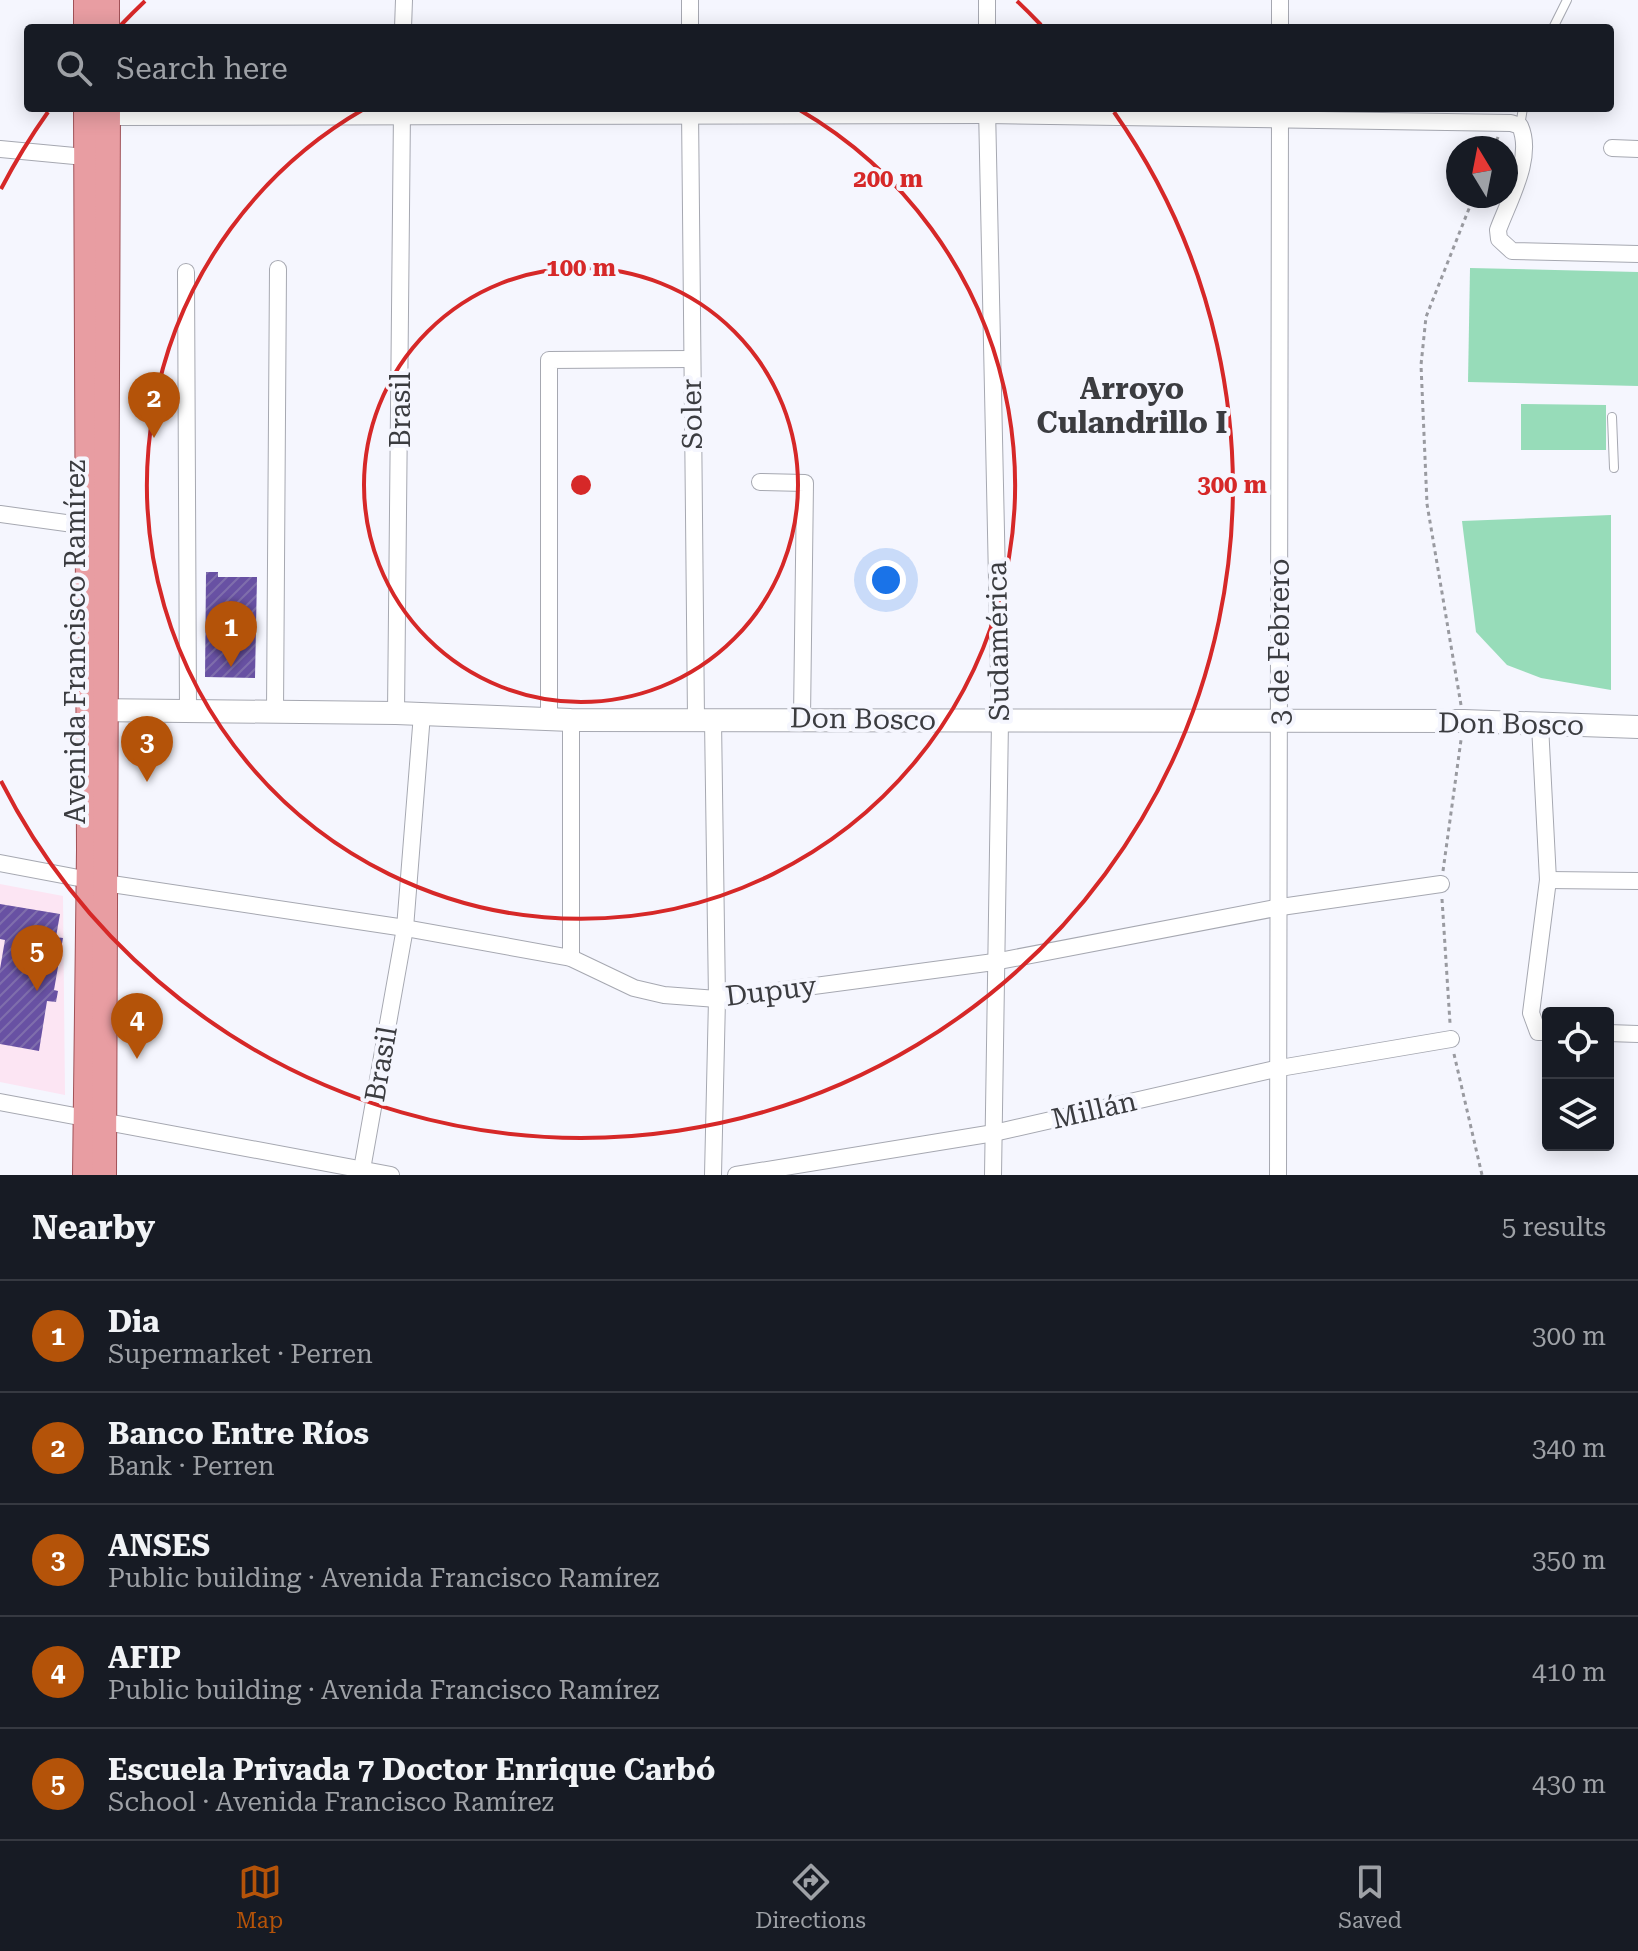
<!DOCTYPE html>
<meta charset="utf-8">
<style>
body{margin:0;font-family:"Roboto Serif",serif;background:#20242c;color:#f1f3f6}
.controls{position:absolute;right:24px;bottom:24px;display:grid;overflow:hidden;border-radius:8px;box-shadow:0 4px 20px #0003}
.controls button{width:72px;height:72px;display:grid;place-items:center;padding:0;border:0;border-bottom:2px solid #363941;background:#171b24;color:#f1f3f6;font:40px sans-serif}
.compass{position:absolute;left:1446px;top:136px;width:72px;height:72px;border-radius:50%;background:#171b24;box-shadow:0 4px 20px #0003;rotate:350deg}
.you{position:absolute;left:886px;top:580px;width:28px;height:28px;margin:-20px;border:6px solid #fff;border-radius:50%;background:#1a73e8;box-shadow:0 0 0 12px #1a73e833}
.badge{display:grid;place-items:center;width:52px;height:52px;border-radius:50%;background:#b45309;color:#fff;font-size:26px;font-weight:700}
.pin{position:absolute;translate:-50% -66px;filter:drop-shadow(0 2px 4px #0008)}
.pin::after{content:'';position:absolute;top:42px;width:28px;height:24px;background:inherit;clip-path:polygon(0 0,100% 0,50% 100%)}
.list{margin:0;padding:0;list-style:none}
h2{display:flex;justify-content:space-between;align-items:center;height:104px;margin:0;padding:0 32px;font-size:34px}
h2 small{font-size:26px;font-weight:400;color:#9ea1a6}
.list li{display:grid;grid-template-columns:52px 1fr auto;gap:24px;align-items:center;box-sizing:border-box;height:112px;padding:0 32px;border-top:2px solid #363941}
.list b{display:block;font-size:30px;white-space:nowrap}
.list p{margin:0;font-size:26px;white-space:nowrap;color:#9ea1a6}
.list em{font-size:26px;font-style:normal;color:#9ea1a6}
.icon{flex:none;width:44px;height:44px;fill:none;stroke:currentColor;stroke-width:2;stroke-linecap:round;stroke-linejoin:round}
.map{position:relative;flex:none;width:1638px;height:1175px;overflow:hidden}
.search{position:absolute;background:#171b24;box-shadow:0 4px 20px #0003;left:24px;right:24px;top:24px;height:88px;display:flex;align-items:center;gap:20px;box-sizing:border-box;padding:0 28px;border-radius:8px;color:#9ea1a6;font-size:30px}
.sheet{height:664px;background:#171b24}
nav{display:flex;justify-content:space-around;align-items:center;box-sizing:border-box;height:112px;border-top:2px solid #363941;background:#171b24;font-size:22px;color:#9ea1a6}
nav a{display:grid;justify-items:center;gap:4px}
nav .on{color:#b45309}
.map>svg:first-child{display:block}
.education{fill:#fce5f3}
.pitch{fill:#97dcb9}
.building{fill:url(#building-hatch)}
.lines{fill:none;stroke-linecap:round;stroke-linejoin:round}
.service-casing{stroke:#a6a8b1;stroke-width:10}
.minor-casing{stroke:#a6a8b1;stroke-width:18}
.secondary-casing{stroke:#a6a8b1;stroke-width:24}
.primary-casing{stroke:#a15157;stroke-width:26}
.path{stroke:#999aa0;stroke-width:3;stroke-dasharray:4 4;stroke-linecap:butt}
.service{stroke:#fff;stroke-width:8}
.minor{stroke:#fff;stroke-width:16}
.secondary{stroke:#fff;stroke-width:22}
.primary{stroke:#e89da2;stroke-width:24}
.ring{fill:none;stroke:#d62828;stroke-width:4}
.labels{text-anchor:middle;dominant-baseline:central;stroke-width:8;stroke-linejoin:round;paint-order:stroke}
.street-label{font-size:28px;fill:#3b3c40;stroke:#f5f6fe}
.neighbourhood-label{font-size:30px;font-weight:bold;fill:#3b3c40;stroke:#f5f6fe}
.centre{fill:#d62828;stroke:#f5f6fe;stroke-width:4}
.ring-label{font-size:24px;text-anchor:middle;font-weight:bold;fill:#d62828;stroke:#f5f6fe;stroke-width:8;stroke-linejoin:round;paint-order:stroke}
</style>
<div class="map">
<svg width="1638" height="1175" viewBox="0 0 1638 1175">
<defs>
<pattern id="building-hatch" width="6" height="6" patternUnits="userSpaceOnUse" patternTransform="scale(2)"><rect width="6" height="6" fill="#6851a3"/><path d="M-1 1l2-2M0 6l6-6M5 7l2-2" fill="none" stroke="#7f6eac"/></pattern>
</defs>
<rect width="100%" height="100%" fill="#f5f6fe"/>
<polygon class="education" points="0,884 63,896 65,1095 0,1082"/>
<g class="pitch">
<polygon points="1470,268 1638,272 1638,386 1468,382"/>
<polygon points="1521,404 1606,405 1606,450 1521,450"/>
<polygon points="1611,515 1611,690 1541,678 1507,665 1476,632 1462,521"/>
</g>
<g class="building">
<polygon points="206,572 218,572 218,577 257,577 255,678 205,677"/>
<polygon points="0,904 60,914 56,937 63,938 54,990 58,991 56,1002 47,1001 39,1051 0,1044 0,969 5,940 0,939"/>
</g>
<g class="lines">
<defs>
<g id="service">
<polyline points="1553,28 1567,0"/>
<polyline points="1520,126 1523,108"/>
<polyline points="1612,417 1614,468"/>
</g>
<g id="minor">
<polyline points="403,28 404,0"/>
<polyline points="690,28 690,0"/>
<polyline points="987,28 987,0"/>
<polyline points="1280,28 1280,0"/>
<polyline points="987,108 1000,721 993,1175"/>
<polyline points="690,110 696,719"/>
<path d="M104,124l4,-7 879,-2 524,8 9,3c14,31 -11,74 -22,104l1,9 13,12 126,3"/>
<polyline points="1612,148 1638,149"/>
<polyline points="0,149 85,157 90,148"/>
<polyline points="186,272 188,712"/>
<polyline points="760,482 805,483 802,718"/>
<polyline points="0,514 95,527"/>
<polyline points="275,712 278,269"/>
<polyline points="396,713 402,110"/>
<polyline points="549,719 549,360 691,359"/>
<polyline points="713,720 717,999 713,1175"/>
<polyline points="1540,725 1548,880 1531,1013 1538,1032 1548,1032"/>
<polyline points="0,863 105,883 405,928 571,958 634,988 664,995 717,999 994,962 1281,907 1441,884"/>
<polyline points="1548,880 1638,881"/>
<polyline points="571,958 571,720"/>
<polyline points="1608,1033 1638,1034"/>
<polyline points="0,1102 391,1175"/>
<polyline points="361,1175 405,928 422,714"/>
<polyline points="736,1175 994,1133 1280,1068 1451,1039"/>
<polyline points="1278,1175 1280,108"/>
</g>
<polyline id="secondary" points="90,710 396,713 571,720 1464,721 1638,727"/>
<g id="primary">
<polyline points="107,0 107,28"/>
<polyline points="86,28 86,0"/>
<polyline points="85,1175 89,850 86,108"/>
<polyline points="104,1175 108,108"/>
</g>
</defs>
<use href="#service" class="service-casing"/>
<use href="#minor" class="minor-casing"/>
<use href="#secondary" class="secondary-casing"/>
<use href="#primary" class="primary-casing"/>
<g class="path">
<polyline points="1494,148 1498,137"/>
<polyline points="1461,705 1427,504 1421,365 1426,317 1474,196"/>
<polyline points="1443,871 1461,740"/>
<polyline points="1442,899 1450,1023"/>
<polyline points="1454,1054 1482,1175"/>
</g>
<use href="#service" class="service"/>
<use href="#minor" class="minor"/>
<use href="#secondary" class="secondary"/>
<use href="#primary" class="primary"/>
</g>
<g class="ring">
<circle cx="581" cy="485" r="217"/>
<path d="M798 109A434 434 0 1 1 364 109"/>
<path d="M1 189A651 651 0 0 1 48 112M121 25A651 651 0 0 1 145 1M1017 1A651 651 0 0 1 1041 25M1114 112A651 651 0 1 1 1 781"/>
</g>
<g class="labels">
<g class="street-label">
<text transform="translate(400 410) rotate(-90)">Brasil</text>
<text transform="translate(692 414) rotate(-91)">Soler</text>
<text transform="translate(998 641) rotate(-91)">Sudamérica</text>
<text transform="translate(75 642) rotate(-90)">Avenida Francisco Ramírez</text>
<text transform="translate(1279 642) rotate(-90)">3 de Febrero</text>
<text transform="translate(863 719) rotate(1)">Don Bosco</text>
<text transform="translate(1511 724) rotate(1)">Don Bosco</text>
<text transform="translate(771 991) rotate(-7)">Dupuy</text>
<text transform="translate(381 1064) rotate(-80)">Brasil</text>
<text transform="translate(1094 1110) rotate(-13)">Millán</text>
</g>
<g class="neighbourhood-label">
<text x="1132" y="388">Arroyo<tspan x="1132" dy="34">Culandrillo I</tspan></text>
</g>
</g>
<circle cx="581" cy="485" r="12" class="centre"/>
<g class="ring-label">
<text x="888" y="187">200 m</text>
<text x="581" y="276">100 m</text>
<text x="1232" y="493">300 m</text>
</g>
</svg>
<div class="controls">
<button><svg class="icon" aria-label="locate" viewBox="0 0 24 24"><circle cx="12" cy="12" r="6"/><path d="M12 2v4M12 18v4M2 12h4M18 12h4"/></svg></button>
<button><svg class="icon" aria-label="layers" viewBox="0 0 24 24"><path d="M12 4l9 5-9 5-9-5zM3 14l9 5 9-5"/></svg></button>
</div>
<svg class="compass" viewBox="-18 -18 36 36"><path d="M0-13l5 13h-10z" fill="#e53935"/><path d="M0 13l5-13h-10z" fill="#9ea1a6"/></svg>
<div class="you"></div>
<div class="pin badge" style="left:231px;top:667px">1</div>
<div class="pin badge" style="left:154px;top:438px">2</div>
<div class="pin badge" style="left:147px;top:782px">3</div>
<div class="pin badge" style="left:137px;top:1059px">4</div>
<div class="pin badge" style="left:37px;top:991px">5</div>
<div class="search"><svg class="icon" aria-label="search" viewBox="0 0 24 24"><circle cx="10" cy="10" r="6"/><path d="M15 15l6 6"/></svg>Search here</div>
</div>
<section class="sheet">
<h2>Nearby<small>5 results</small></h2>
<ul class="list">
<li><span class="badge">1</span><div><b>Dia</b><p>Supermarket · Perren</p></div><em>300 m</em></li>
<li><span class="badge">2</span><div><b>Banco Entre Ríos</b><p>Bank · Perren</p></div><em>340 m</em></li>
<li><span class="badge">3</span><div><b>ANSES</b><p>Public building · Avenida Francisco Ramírez</p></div><em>350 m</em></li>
<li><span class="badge">4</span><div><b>AFIP</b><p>Public building · Avenida Francisco Ramírez</p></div><em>410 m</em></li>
<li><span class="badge">5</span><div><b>Escuela Privada 7 Doctor Enrique Carbó</b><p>School · Avenida Francisco Ramírez</p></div><em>430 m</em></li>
</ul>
</section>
<nav>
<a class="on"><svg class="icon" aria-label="map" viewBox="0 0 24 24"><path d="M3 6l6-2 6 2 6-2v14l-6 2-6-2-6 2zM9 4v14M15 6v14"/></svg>Map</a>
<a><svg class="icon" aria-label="directions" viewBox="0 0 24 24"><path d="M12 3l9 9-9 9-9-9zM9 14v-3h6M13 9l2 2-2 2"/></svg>Directions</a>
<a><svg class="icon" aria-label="saved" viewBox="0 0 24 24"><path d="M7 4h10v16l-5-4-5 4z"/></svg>Saved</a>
</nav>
